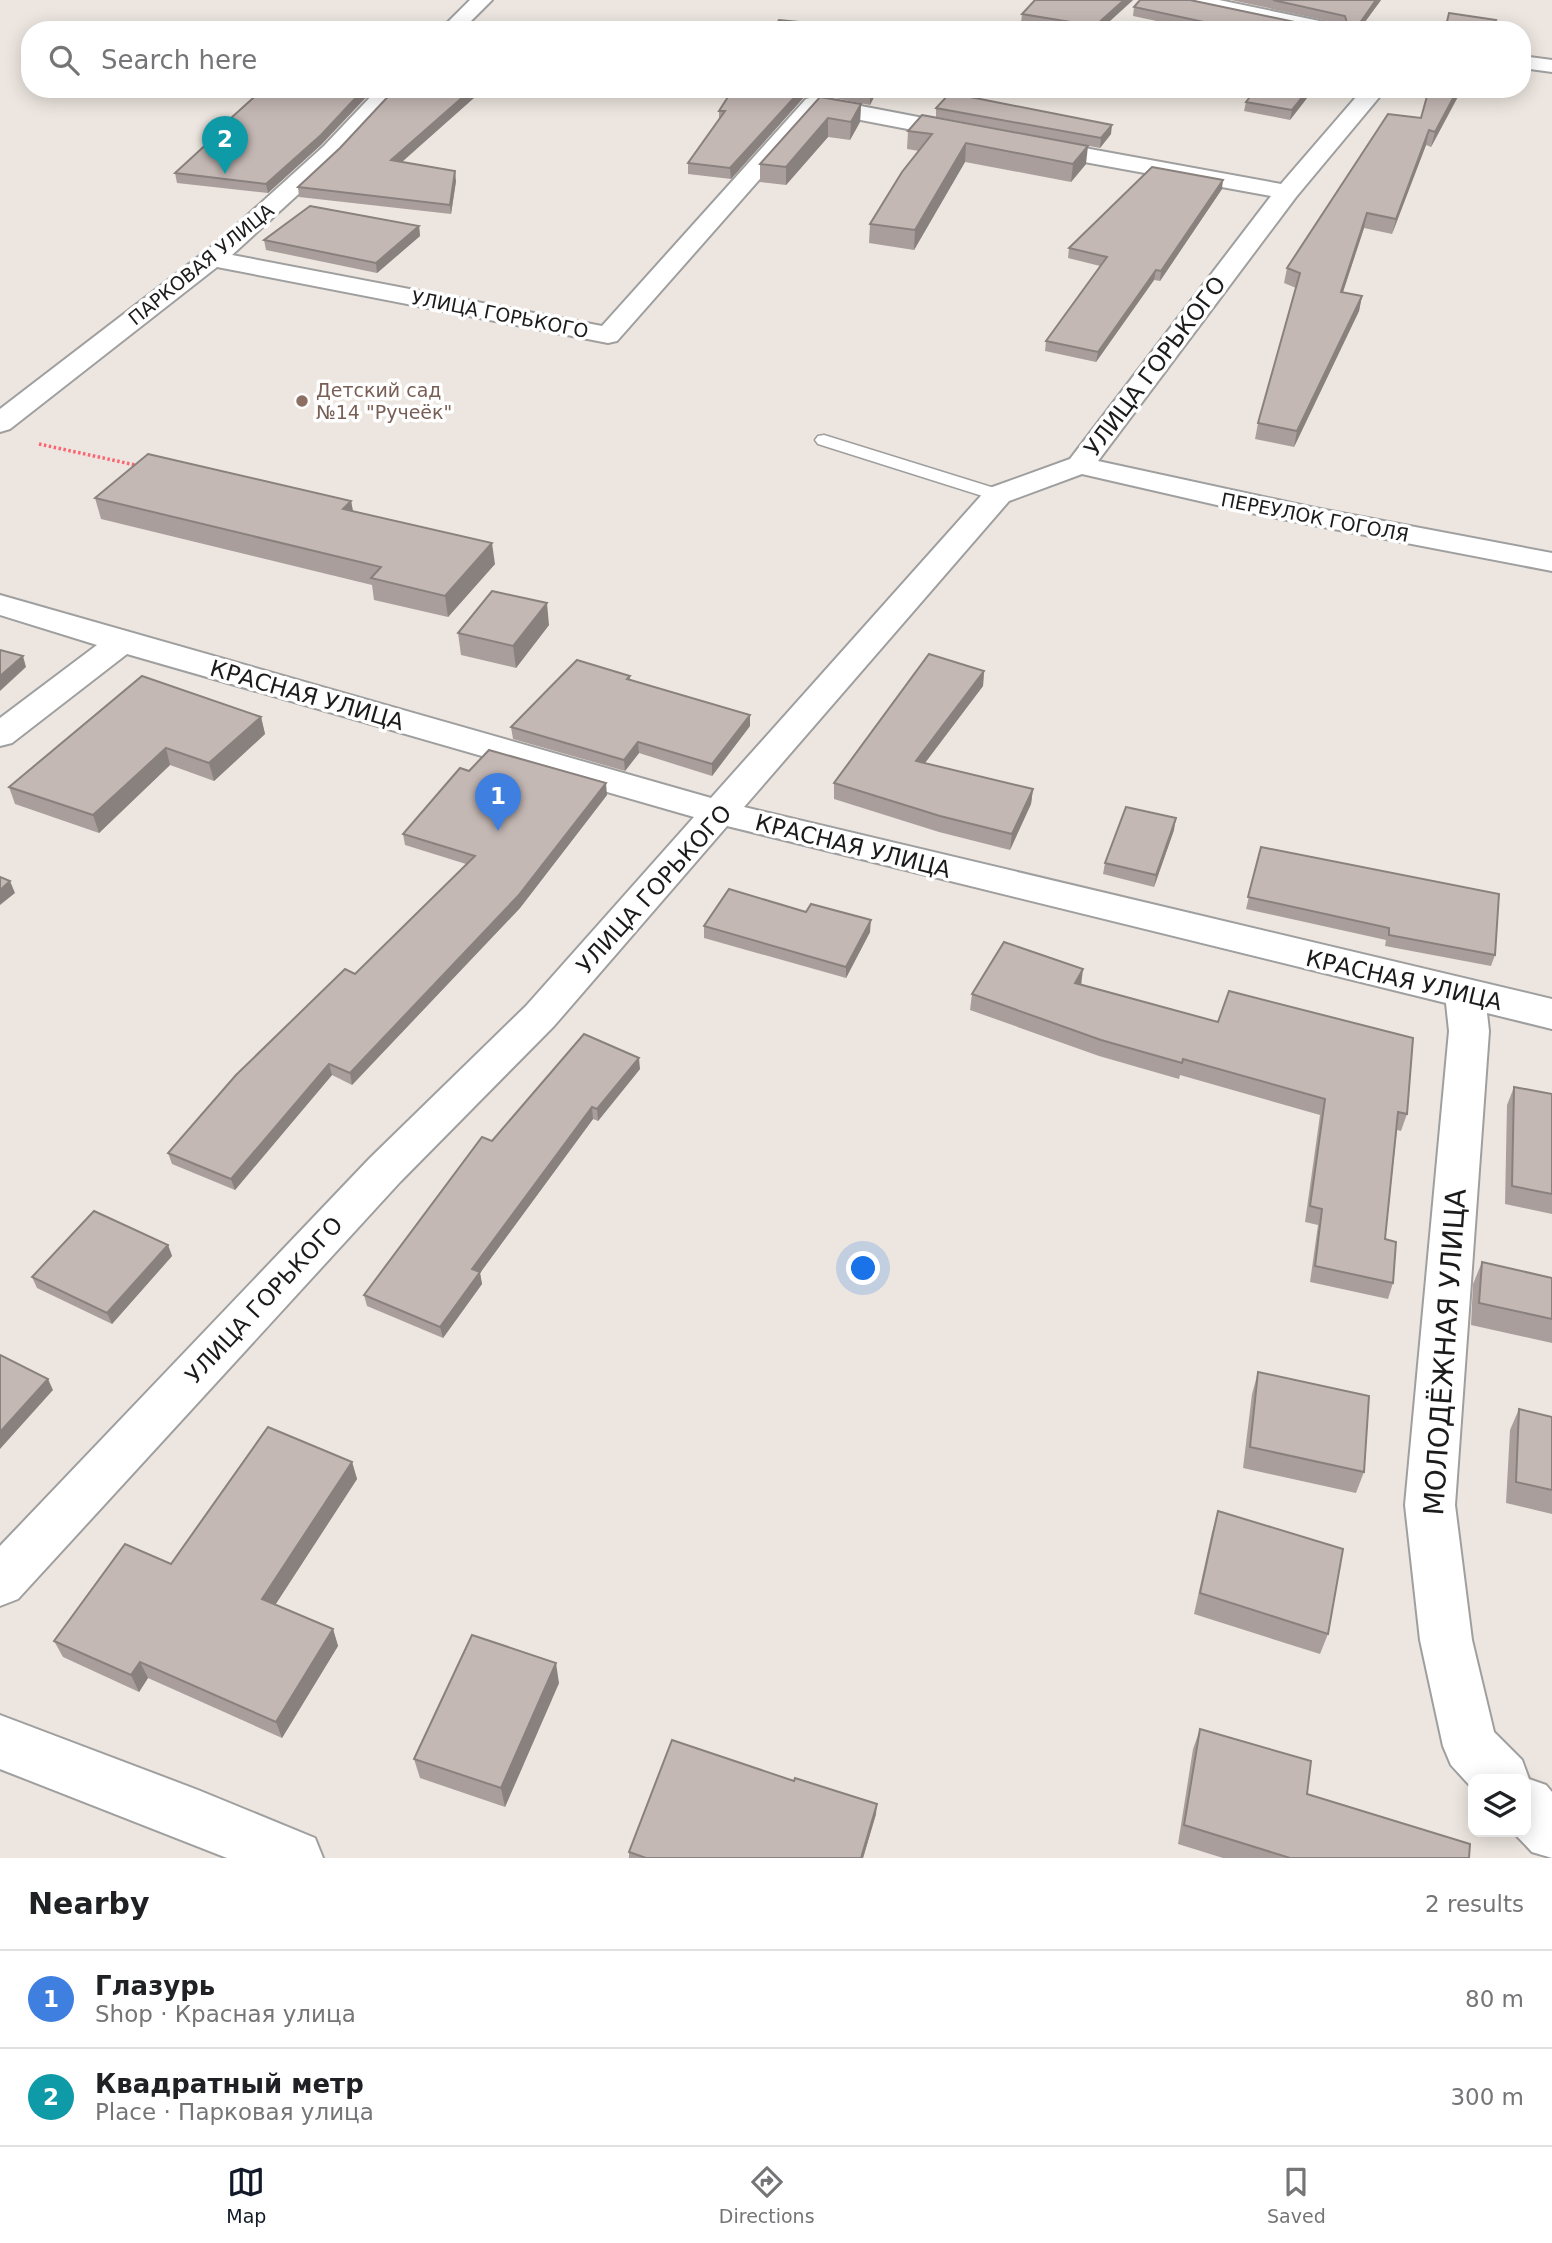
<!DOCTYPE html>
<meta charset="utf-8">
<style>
body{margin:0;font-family:"DejaVu Sans",sans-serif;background:#f2f2f2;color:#202124}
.controls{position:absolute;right:21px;bottom:21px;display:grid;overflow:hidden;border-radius:14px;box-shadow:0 4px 18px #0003}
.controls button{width:63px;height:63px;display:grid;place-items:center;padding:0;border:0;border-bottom:2px solid #e0e0e0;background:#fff;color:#202124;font:35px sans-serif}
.you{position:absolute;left:864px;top:1269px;width:24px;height:24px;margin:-18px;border:5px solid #fff;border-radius:50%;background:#1a73e8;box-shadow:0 0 0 10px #1a73e833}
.badge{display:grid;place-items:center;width:46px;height:46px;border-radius:50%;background:#111827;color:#fff;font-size:23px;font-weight:700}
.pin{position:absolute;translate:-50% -58px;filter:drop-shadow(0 2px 4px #0008)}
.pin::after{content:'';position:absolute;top:37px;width:24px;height:21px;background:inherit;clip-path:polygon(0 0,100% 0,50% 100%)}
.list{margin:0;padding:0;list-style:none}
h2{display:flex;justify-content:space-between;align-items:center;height:91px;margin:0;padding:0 28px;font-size:30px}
h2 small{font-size:23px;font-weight:400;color:#757577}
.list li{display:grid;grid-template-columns:46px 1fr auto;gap:21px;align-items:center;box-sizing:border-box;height:98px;padding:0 28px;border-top:2px solid #e0e0e0}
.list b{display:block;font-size:26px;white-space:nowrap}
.list p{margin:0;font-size:23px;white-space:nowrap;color:#757577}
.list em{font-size:23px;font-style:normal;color:#757577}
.icon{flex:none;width:38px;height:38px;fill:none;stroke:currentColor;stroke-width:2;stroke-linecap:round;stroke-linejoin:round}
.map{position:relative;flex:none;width:1552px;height:1858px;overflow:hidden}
.search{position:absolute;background:#fff;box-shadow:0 4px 18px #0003;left:21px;right:21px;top:21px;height:77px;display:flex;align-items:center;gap:18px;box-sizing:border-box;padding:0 24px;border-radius:28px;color:#757577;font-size:26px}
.sheet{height:287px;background:#fff}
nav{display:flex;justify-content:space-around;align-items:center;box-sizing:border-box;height:98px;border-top:2px solid #e0e0e0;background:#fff;font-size:19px;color:#757577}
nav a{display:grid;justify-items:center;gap:4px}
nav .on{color:#111827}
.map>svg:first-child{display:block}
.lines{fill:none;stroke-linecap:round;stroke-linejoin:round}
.lane-casing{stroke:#9f9f9f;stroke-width:3}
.street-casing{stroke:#9f9f9f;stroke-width:4}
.path{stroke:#f96671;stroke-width:3.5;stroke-dasharray:2.5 2.5;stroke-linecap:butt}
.lane{fill:#fff;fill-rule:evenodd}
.street{fill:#fff;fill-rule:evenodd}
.wall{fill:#a99e9b}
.shaded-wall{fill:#89817e}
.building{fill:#c4b8b4;stroke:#89817e;stroke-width:2}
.education-dot{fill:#8d6e63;stroke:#fff;stroke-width:2.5}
.labels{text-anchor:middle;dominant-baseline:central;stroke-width:7;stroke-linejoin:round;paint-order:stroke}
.far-street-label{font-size:19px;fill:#1b1b1b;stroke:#fff}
.far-education-label{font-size:19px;fill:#785e54;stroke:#fff;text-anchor:start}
.street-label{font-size:23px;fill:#1b1b1b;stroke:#fff}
.near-street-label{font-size:28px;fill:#1b1b1b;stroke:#fff}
</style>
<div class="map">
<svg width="1552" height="1858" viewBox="0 0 1552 1858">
<rect width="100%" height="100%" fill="#ede6e0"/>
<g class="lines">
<defs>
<polygon id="lane" points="824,435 1004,491 1007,495 1004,499 992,499 818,444 815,440 818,436"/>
<g id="street">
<polygon points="470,0 492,0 462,30 440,30"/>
<polygon points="1179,0 1219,0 1334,24 1341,26 1344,30 1303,30 1189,6 1182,4"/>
<polygon points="1522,56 1552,60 1552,72 1522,68"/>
<polygon points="378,89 401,89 340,156 232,255 602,326 806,99 814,97 965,126 973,128 976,133 973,138 965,140 819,112 617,341 608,343 217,267 10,429 0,432 0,409 219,241 324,146"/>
<polygon points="1363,89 1386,89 1296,197 1098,461 1315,508 1552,553 1552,571 1256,514 1082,474 1009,501 744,807 1552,999 1552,1029 1487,1013 1489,1031 1455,1505 1472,1640 1494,1732 1522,1760 1529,1779 1546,1785 1552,1792 1552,1858 1532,1852 1513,1832 1526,1832 1526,1779 1473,1779 1473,1789 1451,1765 1443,1746 1420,1640 1405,1505 1449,1031 1446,1003 727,826 554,1026 400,1182 18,1599 0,1606 0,1546 370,1158 526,1006 694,817 127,654 12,743 0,746 0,718 97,645 0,615 0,595 711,798 987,489 1070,459 1271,196 1035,153 1027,151 1023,146 1027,141 1035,139 1281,184"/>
<polygon points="0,1715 198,1790 315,1838 323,1858 227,1858 0,1769"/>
</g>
</defs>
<use href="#lane" class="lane-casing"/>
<use href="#street" class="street-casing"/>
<polyline class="path" points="39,444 140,466"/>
<use href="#lane" class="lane"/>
<use href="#street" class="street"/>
</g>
<g class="wall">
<polygon points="1133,0 1100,30 1063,30 1021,23 1022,14"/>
<polygon points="1231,0 1381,0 1359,30 1199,30 1133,16 1134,7 1304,24 1338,23"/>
<polygon points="395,89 484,89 401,162 456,181 451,214 299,197 298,187 340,148"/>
<polygon points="733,89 878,89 870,105 814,94 805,96 731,179 688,174 688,163 719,119 719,111"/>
<polygon points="1256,89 1314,89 1290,120 1244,111 1246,102"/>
<polygon points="1429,89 1462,89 1431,147 1426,145 1392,234 1364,228 1343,292 1362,296 1359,311 1294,447 1255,439 1258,423 1296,288 1284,283 1287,268 1421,118"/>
<polygon points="820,97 861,104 860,122 850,140 828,137 786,185 760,182 760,164"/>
<polygon points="936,108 1111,134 1100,148 936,117"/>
<polygon points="922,115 1086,164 1071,182 965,162 914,250 869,243 870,224 919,151 907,149 908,131"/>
<polygon points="220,128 322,144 268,193 177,183 175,173 221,132"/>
<polygon points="1222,189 1160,281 1154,280 1096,362 1045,351 1046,341 1100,266 1068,258 1069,248"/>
<polygon points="419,226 420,236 377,273 266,250 264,240"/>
<polygon points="95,498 351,501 353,511 495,564 448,617 374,600 372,585 101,519"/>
<polygon points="549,625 516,668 461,655 458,633"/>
<polygon points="984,671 983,686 925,763 1033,789 1031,804 1010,850 939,832 834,799 834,783"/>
<polygon points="630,676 630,680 750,726 712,776 639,753 625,771 513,739 511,727"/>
<polygon points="261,717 265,734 214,781 170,765 99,833 15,804 9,787"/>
<polygon points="469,771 607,795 520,908 352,1085 332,1075 235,1190 172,1164 168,1153 355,974 466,864 405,845 403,834"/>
<polygon points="1174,830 1154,887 1103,874 1105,863"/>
<polygon points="1261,847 1495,955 1491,966 1385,946 1386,940 1246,909"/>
<polygon points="704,926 870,932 846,978 704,938"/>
<polygon points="1081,985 1407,1114 1401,1131 1397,1130 1385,1239 1393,1283 1388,1299 1310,1282 1318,1225 1305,1222 1320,1115 1180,1075 1179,1079 1099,1056 970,1010 972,994"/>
<polygon points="640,1069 598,1121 593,1119 480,1273 482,1284 443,1338 367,1306 364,1295 492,1141"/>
<polygon points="1514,1087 1552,1094 1552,1214 1505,1204 1507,1105"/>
<polygon points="168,1245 172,1256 112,1324 37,1288 32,1277"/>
<polygon points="1482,1262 1552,1278 1552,1343 1471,1325 1473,1284"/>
<polygon points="1258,1372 1364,1472 1356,1493 1243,1468 1252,1394"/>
<polygon points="1519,1409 1552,1417 1552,1514 1506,1503 1510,1430"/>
<polygon points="352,1462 357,1479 275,1605 333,1629 338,1646 282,1738 148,1678 139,1692 63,1657 54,1641 171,1564"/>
<polygon points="1218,1511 1328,1634 1320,1654 1194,1614 1212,1532"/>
<polygon points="559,1683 505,1807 420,1778 414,1759"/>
<polygon points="1200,1729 1307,1794 1469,1858 1223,1858 1178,1844 1193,1749"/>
<polygon points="876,1814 863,1858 629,1858 629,1852"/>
</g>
<g class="shaded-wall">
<polygon points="1124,0 1133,0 1100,30 1095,30 1095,26"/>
<polygon points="1376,0 1381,0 1359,30 1355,30"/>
<polygon points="364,89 374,89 322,144 268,193 266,184"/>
<polygon points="472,89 484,89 393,170 391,160"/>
<polygon points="802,89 815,89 814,94 805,96 731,179 730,168"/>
<polygon points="873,89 878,89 870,105 870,94"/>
<polygon points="1309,89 1314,89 1290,120 1292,110"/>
<polygon points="1458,89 1462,89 1431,147 1435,132"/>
<polygon points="861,104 860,122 850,140 851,122"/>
<polygon points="828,118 828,137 786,185 786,167"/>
<polygon points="1112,125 1111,134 1100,148 1101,138"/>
<polygon points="1429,130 1426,145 1392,234 1396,219"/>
<polygon points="966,143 965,162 914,250 915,230"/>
<polygon points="1088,146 1086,164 1071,182 1073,164"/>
<polygon points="455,171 456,181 451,214 450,205"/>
<polygon points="1223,180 1222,189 1160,281 1161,271"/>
<polygon points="1367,213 1364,228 1338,307 1341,292"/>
<polygon points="419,226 420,236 377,273 376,263"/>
<polygon points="1156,270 1154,280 1096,362 1098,352"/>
<polygon points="1362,296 1359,311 1294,447 1297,431"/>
<polygon points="351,501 355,522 343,509"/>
<polygon points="492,543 495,564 448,617 445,596"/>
<polygon points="547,603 549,625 516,668 513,646"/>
<polygon points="23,656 26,667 0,691 0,676"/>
<polygon points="984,671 983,686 915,776 916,761"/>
<polygon points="750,715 750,726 712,776 712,764"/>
<polygon points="261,717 265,734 214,781 209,763"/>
<polygon points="638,742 639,753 625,771 624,760"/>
<polygon points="166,748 170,765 99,833 93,815"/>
<polygon points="606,783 607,795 520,908 352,1085 350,1073"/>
<polygon points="1033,789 1031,804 1010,850 1012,834"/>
<polygon points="1176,818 1174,830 1154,887 1156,875"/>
<polygon points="10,881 15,893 0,905 0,890"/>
<polygon points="871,920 870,932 846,978 846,967"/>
<polygon points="1083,969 1081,986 1075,983"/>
<polygon points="639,1058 640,1069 598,1121 597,1109"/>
<polygon points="329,1064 332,1075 235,1190 231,1179"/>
<polygon points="592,1107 593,1119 480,1273 482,1284 443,1338 440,1327 472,1269"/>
<polygon points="168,1245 172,1256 112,1324 107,1313"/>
<polygon points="48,1379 53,1390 0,1449 0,1432"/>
<polygon points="352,1462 357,1479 268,1616 262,1599"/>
<polygon points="333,1629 338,1646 282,1738 276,1722"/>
<polygon points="140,1662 148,1678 139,1692 131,1675"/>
<polygon points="556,1663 559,1683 505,1807 501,1788"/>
<polygon points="877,1804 876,1814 863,1858 861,1858"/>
</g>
<g class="building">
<polygon points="1035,0 1124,0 1095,26 1022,14"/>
<polygon points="1140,0 1190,0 1304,24 1347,23 1345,16 1273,0 1376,0 1355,30 1241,30 1134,7"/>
<polygon points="1449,13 1496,20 1490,30 1445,30"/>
<polygon points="779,20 880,30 772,30"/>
<polygon points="263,89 364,89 321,135 266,184 175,173 224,128 220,128"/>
<polygon points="395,89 472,89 391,160 455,171 450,205 298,187 340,148"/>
<polygon points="733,89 802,89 730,168 688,163 725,111 719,111"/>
<polygon points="843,89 873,89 870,94"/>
<polygon points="1256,89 1309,89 1292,110 1246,102"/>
<polygon points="1429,89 1458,89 1435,132 1429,130 1396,219 1367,213 1341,292 1362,296 1297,431 1258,423 1300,273 1287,268 1388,114 1421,118"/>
<polygon points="950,93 1112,125 1101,138 936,108"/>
<polygon points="820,97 861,104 851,122 828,118 786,167 760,164"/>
<polygon points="922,115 1088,146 1073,164 966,143 915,230 870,224 902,172 932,134 908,131"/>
<polygon points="1152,167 1223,180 1161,271 1156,270 1098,352 1046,341 1107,257 1069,248"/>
<polygon points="310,206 419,226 376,263 264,240"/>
<polygon points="148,454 351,501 343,509 492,543 445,596 371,578 381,567 95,498"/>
<polygon points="492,591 547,603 513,646 458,633"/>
<polygon points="0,650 23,656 0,676"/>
<polygon points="929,654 984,671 916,761 1033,789 1012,834 940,816 834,783"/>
<polygon points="577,660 630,676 627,679 750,715 712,764 638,742 624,760 511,727"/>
<polygon points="142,676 261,717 209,763 166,748 93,815 9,787"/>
<polygon points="489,750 606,783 518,896 350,1073 329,1064 231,1179 168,1153 236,1075 345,969 355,974 475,856 403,834 460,768 469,771"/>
<polygon points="1126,807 1176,818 1156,875 1105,863"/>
<polygon points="1261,847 1499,894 1495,955 1389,935 1389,928 1248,897"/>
<polygon points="0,877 10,881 0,890"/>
<polygon points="729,889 806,912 811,904 871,920 846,967 704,926"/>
<polygon points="1004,942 1083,969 1075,983 1218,1022 1229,991 1413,1038 1407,1114 1398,1112 1385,1239 1396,1242 1393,1283 1315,1266 1322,1209 1310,1206 1325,1099 1183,1059 1182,1063 1101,1040 972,994"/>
<polygon points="584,1034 639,1058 597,1109 592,1107 472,1269 480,1272 440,1327 364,1295 482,1137 492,1141"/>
<polygon points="1514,1087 1552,1094 1552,1194 1512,1186"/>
<polygon points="94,1211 168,1245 107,1313 32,1277"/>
<polygon points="1482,1262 1552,1278 1552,1319 1479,1303"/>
<polygon points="0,1355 48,1379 0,1432"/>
<polygon points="1258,1372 1369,1396 1364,1472 1250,1447"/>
<polygon points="1519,1409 1552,1417 1552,1490 1516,1482"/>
<polygon points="268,1427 352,1462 262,1599 333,1629 276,1722 140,1662 131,1675 54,1641 125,1544 171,1564"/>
<polygon points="1218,1511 1343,1549 1328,1634 1200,1593"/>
<polygon points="472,1635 556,1663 501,1788 414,1759"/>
<polygon points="1200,1729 1311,1761 1307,1794 1470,1844 1469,1858 1290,1858 1184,1825"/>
<polygon points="672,1740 794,1781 795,1778 877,1804 861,1858 646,1858 629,1852"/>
</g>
<circle class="education-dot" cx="302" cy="401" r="7"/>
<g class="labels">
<g class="far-street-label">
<text transform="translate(201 264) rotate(-39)">ПАРКОВАЯ УЛИЦА</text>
<text transform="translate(500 314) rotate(11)">УЛИЦА ГОРЬКОГО</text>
<text transform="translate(1315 517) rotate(11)">ПЕРЕУЛОК ГОГОЛЯ</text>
</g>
<g class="far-education-label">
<text x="316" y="390">Детский сад<tspan x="316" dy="22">№14 "Ручеёк"</tspan></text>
</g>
<g class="street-label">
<text transform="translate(1155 366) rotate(-53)">УЛИЦА ГОРЬКОГО</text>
<text transform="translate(307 695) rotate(16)">КРАСНАЯ УЛИЦА</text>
<text transform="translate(853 846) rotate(14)">КРАСНАЯ УЛИЦА</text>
<text transform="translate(654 889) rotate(-48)">УЛИЦА ГОРЬКОГО</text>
<text transform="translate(1404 980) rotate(13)">КРАСНАЯ УЛИЦА</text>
<text transform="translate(264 1300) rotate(-47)">УЛИЦА ГОРЬКОГО</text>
</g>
<g class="near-street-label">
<text transform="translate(1445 1352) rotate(-86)">МОЛОДЁЖНАЯ УЛИЦА</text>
</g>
</g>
</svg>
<div class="controls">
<button><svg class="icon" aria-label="layers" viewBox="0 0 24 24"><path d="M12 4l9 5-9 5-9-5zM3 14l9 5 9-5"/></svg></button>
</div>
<div class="you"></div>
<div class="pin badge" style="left:498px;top:831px;background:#3f7fe0">1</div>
<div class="pin badge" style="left:225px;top:174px;background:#0f9aa8">2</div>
<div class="search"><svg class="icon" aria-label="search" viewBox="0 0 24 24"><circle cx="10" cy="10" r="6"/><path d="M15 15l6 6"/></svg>Search here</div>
</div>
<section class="sheet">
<h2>Nearby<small>2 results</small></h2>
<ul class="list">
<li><span class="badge" style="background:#3f7fe0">1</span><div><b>Глазурь</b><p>Shop · Красная улица</p></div><em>80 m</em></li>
<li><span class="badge" style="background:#0f9aa8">2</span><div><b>Квадратный метр</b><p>Place · Парковая улица</p></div><em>300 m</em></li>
</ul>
</section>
<nav>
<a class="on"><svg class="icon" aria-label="map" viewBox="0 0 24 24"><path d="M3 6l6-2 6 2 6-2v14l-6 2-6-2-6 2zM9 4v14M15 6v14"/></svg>Map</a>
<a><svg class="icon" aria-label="directions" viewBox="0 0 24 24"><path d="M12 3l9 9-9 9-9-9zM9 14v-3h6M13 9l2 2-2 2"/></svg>Directions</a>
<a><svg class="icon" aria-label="saved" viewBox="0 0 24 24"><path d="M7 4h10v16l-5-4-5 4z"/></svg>Saved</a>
</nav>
